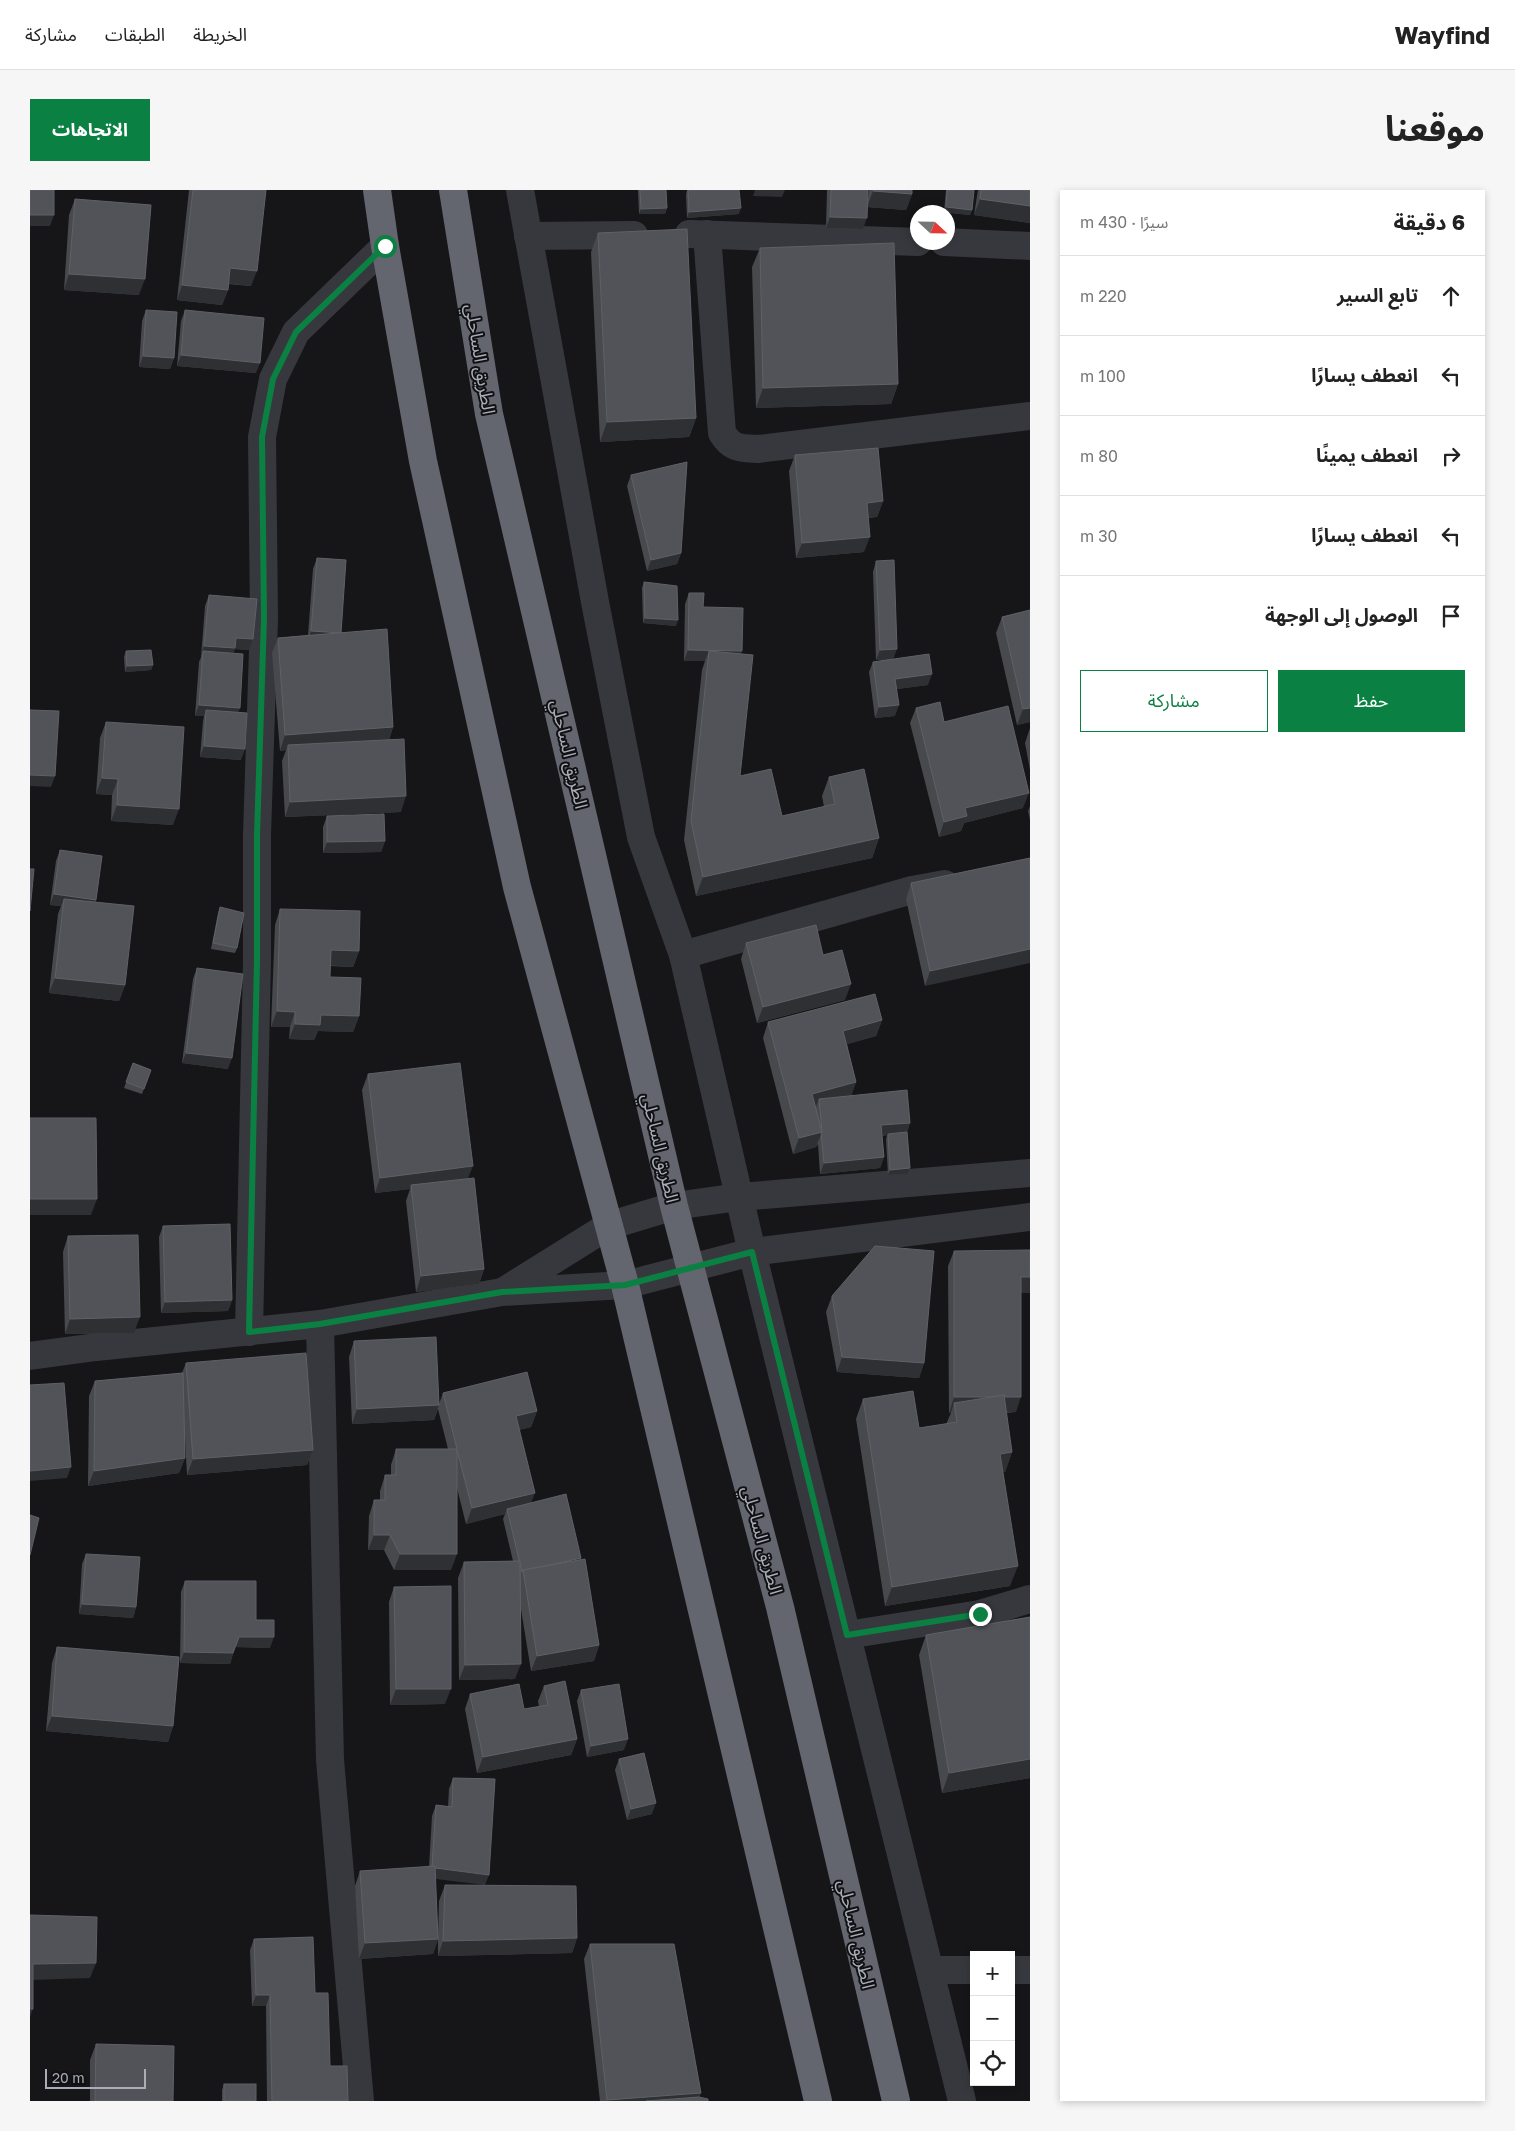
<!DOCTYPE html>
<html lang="ar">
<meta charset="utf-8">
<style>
body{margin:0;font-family:"Golos Text","Noto Sans Arabic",sans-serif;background:#f6f6f6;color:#222;direction:rtl}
.controls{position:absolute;right:15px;bottom:15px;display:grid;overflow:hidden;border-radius:0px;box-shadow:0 2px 8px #0003}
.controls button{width:45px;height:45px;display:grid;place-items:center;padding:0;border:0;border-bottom:1px solid #e0e0e0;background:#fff;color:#222;font:25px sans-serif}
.compass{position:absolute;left:880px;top:15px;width:45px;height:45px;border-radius:50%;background:#fff;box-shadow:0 2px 8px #0003;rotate:112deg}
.scale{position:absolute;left:15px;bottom:12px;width:101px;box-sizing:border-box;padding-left:5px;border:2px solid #a8adb8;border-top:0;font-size:14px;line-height:18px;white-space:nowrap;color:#a8adb8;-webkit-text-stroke:4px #111113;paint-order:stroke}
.stop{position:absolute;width:15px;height:15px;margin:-11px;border:4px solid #0b8043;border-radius:50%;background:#fff}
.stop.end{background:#0b8043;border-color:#fff;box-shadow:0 1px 5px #0008}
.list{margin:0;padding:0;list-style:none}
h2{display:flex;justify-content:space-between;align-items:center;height:65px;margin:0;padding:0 20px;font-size:21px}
h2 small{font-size:16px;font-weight:400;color:#767676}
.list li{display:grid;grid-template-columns:32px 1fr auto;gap:15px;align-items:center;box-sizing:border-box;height:80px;padding:0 20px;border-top:1px solid #e0e0e0}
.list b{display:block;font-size:19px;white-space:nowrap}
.list em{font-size:16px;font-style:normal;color:#767676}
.actions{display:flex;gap:10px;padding:15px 20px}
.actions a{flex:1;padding:11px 0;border:1px solid #0b8043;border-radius:0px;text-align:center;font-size:18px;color:#0b8043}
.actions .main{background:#0b8043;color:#fff}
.icon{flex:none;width:28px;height:28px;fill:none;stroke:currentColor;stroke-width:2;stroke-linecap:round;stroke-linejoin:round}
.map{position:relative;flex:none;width:1000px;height:1911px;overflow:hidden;direction:ltr;border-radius:0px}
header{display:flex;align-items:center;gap:30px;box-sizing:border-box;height:70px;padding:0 25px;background:#fff;border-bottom:1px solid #e0e0e0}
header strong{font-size:24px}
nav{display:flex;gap:28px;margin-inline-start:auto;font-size:18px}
.intro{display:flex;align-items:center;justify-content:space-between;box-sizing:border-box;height:120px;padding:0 30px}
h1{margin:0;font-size:35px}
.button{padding:12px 22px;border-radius:0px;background:#0b8043;color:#fff;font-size:18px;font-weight:700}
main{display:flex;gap:30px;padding:0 30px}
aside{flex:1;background:#fff;border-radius:0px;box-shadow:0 2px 8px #0003}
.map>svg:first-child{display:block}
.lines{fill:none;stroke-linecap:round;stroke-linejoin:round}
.minor{stroke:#37383d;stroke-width:28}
.highway{stroke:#63666e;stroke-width:28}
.wall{fill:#47494d}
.shaded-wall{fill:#2f3033}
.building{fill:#525359;stroke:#5f6168}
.route{stroke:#0b8043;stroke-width:6}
.labels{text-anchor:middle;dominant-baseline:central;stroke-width:4;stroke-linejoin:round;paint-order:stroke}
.street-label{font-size:18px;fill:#a8adb8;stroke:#111113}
</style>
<header>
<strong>Wayfind</strong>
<nav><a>الخريطة</a><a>الطبقات</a><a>مشاركة</a></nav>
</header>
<div class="intro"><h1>موقعنا</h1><a class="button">الاتجاهات</a></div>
<main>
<aside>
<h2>6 دقيقة<small>سيرًا · 430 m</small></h2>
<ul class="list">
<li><svg class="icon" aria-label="ahead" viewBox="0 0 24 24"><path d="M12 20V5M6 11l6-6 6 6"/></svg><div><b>تابع السير</b></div><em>220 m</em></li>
<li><svg class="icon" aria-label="left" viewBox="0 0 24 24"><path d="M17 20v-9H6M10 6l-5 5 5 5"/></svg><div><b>انعطف يسارًا</b></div><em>100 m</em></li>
<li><svg class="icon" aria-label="right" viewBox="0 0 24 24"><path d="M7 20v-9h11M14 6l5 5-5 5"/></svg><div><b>انعطف يمينًا</b></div><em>80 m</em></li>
<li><svg class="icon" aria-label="left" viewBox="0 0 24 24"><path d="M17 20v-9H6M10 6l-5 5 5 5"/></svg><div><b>انعطف يسارًا</b></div><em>30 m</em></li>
<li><svg class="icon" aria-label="arrive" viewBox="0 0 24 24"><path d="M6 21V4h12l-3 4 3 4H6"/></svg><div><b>الوصول إلى الوجهة</b></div></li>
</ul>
<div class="actions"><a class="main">حفظ</a><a>مشاركة</a></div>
</aside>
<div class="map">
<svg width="1000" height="1911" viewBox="0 0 1000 1911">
<rect width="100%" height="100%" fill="#161618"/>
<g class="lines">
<g class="minor">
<polyline points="490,0 565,412 611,647 653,765 722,1062 932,1911"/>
<polyline points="659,44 888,52"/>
<path d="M677,44l15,199c10,16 18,15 36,16l272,-33"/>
<polyline points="498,46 604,45"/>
<polyline points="914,52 1000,56"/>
<polyline points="653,765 882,700 915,694"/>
<polyline points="474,1101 578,1036 644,1016 709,1007 1000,983"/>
<polyline points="290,1134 300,1570 330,1911"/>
<polyline points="219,1142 227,771 227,645 234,428 232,247 243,189 266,142 355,56"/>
<polyline points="0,1166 66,1157 290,1134 472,1102 595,1095 722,1062 1000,1027"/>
<polyline points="817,1445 950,1424 1000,1409"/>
<polyline points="901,1780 944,1780"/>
<polyline points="981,1780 1000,1780"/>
</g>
<g class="highway">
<polyline points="347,0 355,56 393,271 487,697 595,1095 788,1911"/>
<polyline points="423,0 459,224 644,1016 750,1417 866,1911"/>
</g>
</g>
<g class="wall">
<polygon points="159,0 236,0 221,96 198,94 198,100 192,115 147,110"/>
<polygon points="608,0 636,0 637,18 635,24 609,24"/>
<polygon points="657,0 709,0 709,24 657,28 656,5"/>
<polygon points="797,0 838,0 833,39 796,38"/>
<polygon points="839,0 882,0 882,4 876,20 837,17"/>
<polygon points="916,0 944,0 942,20 940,25 914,22"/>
<polygon points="948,0 1000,0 1000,33 944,25"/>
<polygon points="45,9 109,105 34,100 39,25"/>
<polygon points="568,43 666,228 659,247 570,252 561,62"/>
<polygon points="730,58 868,194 861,214 726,218 722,77"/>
<polygon points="116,120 144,168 140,179 109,177 112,131"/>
<polygon points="155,120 226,183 147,176 151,131"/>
<polygon points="765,265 853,311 847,327 838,328 834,362 766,368 759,281"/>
<polygon points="601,285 651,363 647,374 617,381 597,296"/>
<polygon points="287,368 311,443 363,537 359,550 371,622 255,627 252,571 256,560 250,561 242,463 248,448 278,445 283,379"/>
<polygon points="846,371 863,469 898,495 866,499 865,526 845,528 839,482 843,472 856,470 846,470 843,382"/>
<polygon points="614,392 646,436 613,433 612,398"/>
<polygon points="659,403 673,417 711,464 710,586 752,626 794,617 792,606 799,587 849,648 842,668 666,706 654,650 672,480 675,471 654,471 655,414"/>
<polygon points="179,405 219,460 205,459 203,463 211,570 170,567 173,531 174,526 165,526 169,472 171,467 175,416"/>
<polygon points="1000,420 1000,532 987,535 966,443 972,427"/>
<polygon points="96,461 123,475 121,480 95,482 94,467"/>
<polygon points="886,518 914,532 993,618 934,633 931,641 909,647 880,533"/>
<polygon points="76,532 143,635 81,631 82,605 66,604 70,548"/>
<polygon points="1000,538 1000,580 995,553"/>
<polygon points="1000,616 1000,630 998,621"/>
<polygon points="297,626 355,651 351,662 293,663 293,637"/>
<polygon points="30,660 66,710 66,712 95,795 89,811 19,803 28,724 31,716 20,715 26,671"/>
<polygon points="1000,668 895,796 876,709 881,693"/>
<polygon points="190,717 207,758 205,763 181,759 188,723"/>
<polygon points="250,719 329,761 323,777 300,776 300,787 329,826 323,842 288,841 284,850 259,849 260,837 241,837 245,735"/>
<polygon points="716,753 793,765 815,810 727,833 711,769"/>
<polygon points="167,778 198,879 152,873 163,789"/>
<polygon points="852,830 846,846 817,854 826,892 821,905 880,933 877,942 880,978 878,984 858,985 856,950 857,945 852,946 854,967 850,978 790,984 788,954 786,957 763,964 733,848 738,832"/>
<polygon points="103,873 121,880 112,904 94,898"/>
<polygon points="338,884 438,988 454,1079 449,1094 386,1102 376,1011 380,999 345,1003 332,900"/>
<polygon points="133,1036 202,1110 198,1121 131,1123 129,1047"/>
<polygon points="38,1046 104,1143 35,1144 33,1062"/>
<polygon points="924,1061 1000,1103 991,1103 986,1222 976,1223 982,1262 975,1282 973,1282 980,1396 855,1416 826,1229 833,1209 889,1238 917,1234 917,1232 921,1223 919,1223 918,1076"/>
<polygon points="802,1106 894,1173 889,1188 807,1182 796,1122"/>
<polygon points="324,1151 409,1214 413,1203 507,1221 501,1237 489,1240 501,1313 551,1368 550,1370 569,1455 564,1471 501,1481 490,1413 485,1489 429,1490 428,1388 434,1372 483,1371 473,1329 475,1324 436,1334 427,1298 421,1380 364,1380 354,1360 338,1360 339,1326 344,1310 350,1310 350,1301 355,1285 361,1285 361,1275 366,1259 418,1259 408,1219 404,1230 322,1234 319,1167"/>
<polygon points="156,1173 283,1260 277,1275 157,1285 155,1248 155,1268 149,1283 58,1296 59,1206 65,1191 152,1183"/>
<polygon points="56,1364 106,1417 103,1428 49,1424 52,1374"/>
<polygon points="155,1391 226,1430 240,1458 205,1457 200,1474 150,1473 151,1402"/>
<polygon points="364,1397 415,1514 360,1515 359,1412"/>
<polygon points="1000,1427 1000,1588 912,1603 889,1465 896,1445"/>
<polygon points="27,1457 143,1536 138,1552 16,1541 22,1473"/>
<polygon points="514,1496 547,1549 541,1565 447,1583 435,1519 440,1504 494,1519 509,1517 508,1511"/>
<polygon points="551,1500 594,1560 557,1567 547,1511"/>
<polygon points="589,1569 622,1624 597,1630 585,1580"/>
<polygon points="423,1588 465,1589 405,1689 408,1748 409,1711 415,1695 547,1748 542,1763 408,1766 408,1749 403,1764 329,1769 325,1696 330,1681 399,1677 402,1626 406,1615 418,1617 419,1599"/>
<polygon points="224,1749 285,1803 300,1876 318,1911 237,1911 236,1816 222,1816 220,1760"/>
<polygon points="560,1754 671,1903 669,1907 678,1911 570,1911 554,1769"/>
<polygon points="66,1854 143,1911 60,1911 60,1870"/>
<polygon points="194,1894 226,1911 192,1911 192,1900"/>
</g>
<g class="shaded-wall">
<polygon points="725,0 755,0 752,7 723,6"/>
<polygon points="843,1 882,4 876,20 837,17"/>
<polygon points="950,9 1000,16 1000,33 944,25"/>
<polygon points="916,17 942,20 940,25 918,23 914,22"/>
<polygon points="637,18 635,24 609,24 611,19"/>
<polygon points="711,18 709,24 657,28 659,22"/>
<polygon points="0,25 24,25 20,36 0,36"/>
<polygon points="800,27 837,28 833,39 796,38"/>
<polygon points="200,78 227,81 221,96 194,93"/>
<polygon points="39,84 115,89 109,105 34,100"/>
<polygon points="152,95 198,100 192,115 147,110"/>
<polygon points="151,165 230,173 226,183 147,176"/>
<polygon points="113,166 144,168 140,179 109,177"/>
<polygon points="868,194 861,214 726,218 733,198"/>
<polygon points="666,228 659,247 570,252 577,232"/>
<polygon points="853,311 847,327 831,328 837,313"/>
<polygon points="840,347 834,362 766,368 772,353"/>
<polygon points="651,363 647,374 617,381 621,370"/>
<polygon points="615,428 648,430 646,436 613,433"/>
<polygon points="281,441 311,443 278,451"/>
<polygon points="206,448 223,449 219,460 205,459 201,469 173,461 170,467 174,456"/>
<polygon points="867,459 863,470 846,470 850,460"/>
<polygon points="658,460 712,461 708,472 679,461 675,471 654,471"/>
<polygon points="123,475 121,480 95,482 97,476"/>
<polygon points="902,484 898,495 861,500 865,489"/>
<polygon points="169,515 210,518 206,529 176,520 174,526 165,526"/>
<polygon points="869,515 865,526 845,528 849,517"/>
<polygon points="1000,518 1000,532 987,535 993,519"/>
<polygon points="363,537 358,552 258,555 256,560 250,561 255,545"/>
<polygon points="174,556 215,559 211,570 170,567"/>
<polygon points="0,585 25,586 21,597 0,596"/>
<polygon points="72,588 88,589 82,605 66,604"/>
<polygon points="999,603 993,618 934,633 931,641 909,647 914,632 935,618"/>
<polygon points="376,606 371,622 255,627 260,612"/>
<polygon points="87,615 149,619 143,635 81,631"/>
<polygon points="849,648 842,668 666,706 673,687"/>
<polygon points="355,651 351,662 293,663 297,652"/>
<polygon points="24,704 66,710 62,721 34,709 31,716 20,715"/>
<polygon points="1000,759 1000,773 895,796 900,781"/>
<polygon points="301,760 329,761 323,777 295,775"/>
<polygon points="25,788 95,795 89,811 19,803"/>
<polygon points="821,794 815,810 727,833 733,817"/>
<polygon points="247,821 265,822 260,837 241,837"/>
<polygon points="291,825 329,826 323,842 288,841 284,850 259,849 265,834"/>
<polygon points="852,830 846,846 808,857 813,841"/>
<polygon points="156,863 202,868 198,879 152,873"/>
<polygon points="826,892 821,907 789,909 786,917 782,904"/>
<polygon points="880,933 876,944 847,946 851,935"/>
<polygon points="792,942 786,957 763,964 769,948"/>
<polygon points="854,967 850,978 790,984 794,973"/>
<polygon points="443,976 437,991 381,995 380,999 345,1003 350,988"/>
<polygon points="880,978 878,984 858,985 860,980"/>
<polygon points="0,1009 67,1009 61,1025 0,1025"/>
<polygon points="454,1079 449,1094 386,1102 391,1086"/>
<polygon points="991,1087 1000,1087 1000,1103 985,1103"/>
<polygon points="202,1110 198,1121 131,1123 135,1112"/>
<polygon points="110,1127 104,1143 35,1144 40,1129"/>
<polygon points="812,1167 894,1173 889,1188 807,1182"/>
<polygon points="924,1207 991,1207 986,1222 926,1223 924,1213 921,1223 919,1223"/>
<polygon points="409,1215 404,1230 322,1234 327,1219"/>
<polygon points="507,1221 501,1237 480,1242 486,1226"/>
<polygon points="283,1260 277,1275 157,1285 163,1269"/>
<polygon points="982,1262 975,1282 963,1284 970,1264"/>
<polygon points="155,1268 149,1283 58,1296 64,1281"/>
<polygon points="41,1277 37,1288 0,1291 0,1281"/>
<polygon points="505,1303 499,1318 477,1319 475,1324 436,1334 442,1318"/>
<polygon points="344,1345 360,1345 354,1360 338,1360"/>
<polygon points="370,1364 427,1364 421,1380 364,1380"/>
<polygon points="551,1368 547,1379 493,1382"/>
<polygon points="988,1376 980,1396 855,1416 862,1397"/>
<polygon points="52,1414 106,1417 103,1428 49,1424"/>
<polygon points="209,1447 244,1447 240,1458 205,1457"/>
<polygon points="569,1455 564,1471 501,1481 507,1466"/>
<polygon points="154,1462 203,1463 200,1474 150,1473"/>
<polygon points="491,1474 485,1489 429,1490 435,1475"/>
<polygon points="366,1499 421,1499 415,1514 360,1515"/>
<polygon points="22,1526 143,1536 138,1552 16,1541"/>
<polygon points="547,1549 541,1565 447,1583 453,1567"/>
<polygon points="598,1549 594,1560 557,1567 561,1556"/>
<polygon points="1000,1569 1000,1588 912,1603 919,1583"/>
<polygon points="626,1613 622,1624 597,1630 601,1619"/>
<polygon points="402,1678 459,1685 455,1695 398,1688"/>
<polygon points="547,1748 542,1763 408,1766 413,1751"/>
<polygon points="408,1749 403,1764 329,1769 335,1753"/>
<polygon points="66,1773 60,1788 0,1790 3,1774"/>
<polygon points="226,1805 240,1805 236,1816 222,1816"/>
<polygon points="0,1819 3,1819 0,1827"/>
<polygon points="671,1903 668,1911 577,1911 577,1910"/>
</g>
<g class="building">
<rect x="0" y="0" width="24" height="25"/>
<polygon points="163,0 236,0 227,81 200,78 198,100 152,95"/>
<polygon points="610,0 636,0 637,18 611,19"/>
<polygon points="658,0 709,0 711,18 659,22"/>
<polygon points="801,0 838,0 837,28 800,27"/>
<polygon points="843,0 882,0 882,4 843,1"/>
<polygon points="917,0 944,0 942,20 916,17"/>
<polygon points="951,0 1000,0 1000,16 950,9"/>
<polygon points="45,9 121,15 115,89 39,84"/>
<polygon points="657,39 666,228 577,232 568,43"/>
<polygon points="864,53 868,194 733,198 730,58"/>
<polygon points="116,120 147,122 144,168 113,166"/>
<polygon points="155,120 234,128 230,173 151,165"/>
<polygon points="848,258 853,311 837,313 840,347 772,353 765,265"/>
<polygon points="657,272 651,363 621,370 601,285"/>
<polygon points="287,368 316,370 311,443 281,441"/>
<polygon points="864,370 867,459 850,460 846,371"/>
<polygon points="614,392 647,396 648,430 615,428"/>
<polygon points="659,403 674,403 673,417 713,418 712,461 658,460"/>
<polygon points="179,405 227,409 223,449 206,448 205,458 174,456"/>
<polygon points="1000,420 1000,518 993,519 972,427"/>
<polygon points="357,439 363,537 255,545 248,448"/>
<polygon points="121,460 123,475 97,476 96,461"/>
<polygon points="173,461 213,464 210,518 169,515"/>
<polygon points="679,461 723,465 710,586 741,579 752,626 805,614 799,587 834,579 849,648 673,687 661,631"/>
<polygon points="899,464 902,484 865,489 869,515 849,517 843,472"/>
<polygon points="910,512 914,532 978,516 999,603 935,618 937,626 914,632 886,518"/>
<polygon points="0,520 29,521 25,586 0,585"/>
<polygon points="176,520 217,523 215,559 174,556"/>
<polygon points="76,532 154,537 149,619 87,615 88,589 72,588"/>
<polygon points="374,549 376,606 260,612 258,555"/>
<polygon points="354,624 355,651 297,652 297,626"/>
<polygon points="30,660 72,666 66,710 24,704"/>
<polygon points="1000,668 1000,759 900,781 881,693"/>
<polygon points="0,679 4,679 0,721"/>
<polygon points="34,709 104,716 95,795 25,788"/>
<polygon points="190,717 214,723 207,758 183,753"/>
<polygon points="250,719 330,721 329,761 301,760 300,787 331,788 329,826 291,825 290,835 265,834 265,822 247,821"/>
<polygon points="786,735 793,765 812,760 821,794 733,817 716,753"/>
<polygon points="167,778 213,784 202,868 156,863"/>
<polygon points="845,804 852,830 813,841 826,892 782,904 792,942 769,948 738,832"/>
<polygon points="103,873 121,880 114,899 96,892"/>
<polygon points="430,873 443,976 350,988 338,884"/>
<polygon points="877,900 880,933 851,935 854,967 794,973 791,942 792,942 789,909"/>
<polygon points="0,928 66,928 67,1009 0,1009"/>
<polygon points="877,942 880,978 860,980 858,944"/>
<polygon points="444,988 454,1079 391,1086 381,995"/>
<polygon points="200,1034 202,1110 135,1112 133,1036"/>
<polygon points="108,1045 110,1127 40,1129 38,1046"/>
<polygon points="845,1056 904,1061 894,1173 812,1167 802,1106"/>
<polygon points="1000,1060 1000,1087 991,1087 991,1207 974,1207 974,1205 960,1207 924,1207 924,1061"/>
<polygon points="406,1147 409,1215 327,1219 324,1151"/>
<polygon points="276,1163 283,1260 163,1269 156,1173"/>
<polygon points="497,1182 507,1221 486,1226 505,1303 442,1318 427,1260 427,1364 370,1364 360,1345 344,1345 344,1310 355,1310 355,1285 366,1285 366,1259 427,1259 413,1203"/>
<polygon points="153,1183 155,1268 64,1281 65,1191"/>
<polygon points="34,1193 41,1277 0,1281 0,1195"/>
<polygon points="883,1201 889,1238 927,1232 924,1213 974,1205 982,1262 970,1264 988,1376 862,1397 833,1209"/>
<polygon points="536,1304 551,1368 520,1375 493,1380 492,1382 477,1319"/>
<polygon points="0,1325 9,1328 0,1365"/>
<polygon points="56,1364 110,1367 106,1417 52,1414"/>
<polygon points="555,1369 569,1455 507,1466 493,1380"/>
<polygon points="490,1371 491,1474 435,1475 434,1372"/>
<polygon points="155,1391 226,1391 226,1430 244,1430 244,1447 209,1447 203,1463 154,1462"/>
<polygon points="421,1396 421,1499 366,1499 364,1397"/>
<polygon points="1000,1427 1000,1569 919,1583 896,1445"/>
<polygon points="27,1457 149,1467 143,1536 22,1526"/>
<polygon points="535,1491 547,1549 453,1567 440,1504 489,1494 494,1519 518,1515 514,1496"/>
<polygon points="589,1494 598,1549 561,1556 551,1500"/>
<polygon points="614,1563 626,1613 601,1619 589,1569"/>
<polygon points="423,1588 465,1589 459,1685 405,1678 405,1676 402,1677 406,1615 422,1617"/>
<polygon points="405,1676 408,1749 335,1753 330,1681"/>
<polygon points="415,1695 546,1696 547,1748 413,1751"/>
<polygon points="0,1725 67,1727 66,1773 3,1774 3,1819 0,1819"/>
<polygon points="283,1747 285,1803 298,1803 300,1876 317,1876 318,1911 242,1911 240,1805 226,1805 224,1749"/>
<polygon points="560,1754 644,1754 671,1903 577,1910"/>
<polygon points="66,1854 144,1856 143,1911 65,1911"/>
<rect x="194" y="1894" width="32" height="17"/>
<polygon points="669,1907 678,1909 678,1911 616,1911"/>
</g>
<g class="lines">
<polyline class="route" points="355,56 266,142 243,189 232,247 234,428 227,645 227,771 219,1142 290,1134 472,1102 595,1095 722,1062 817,1445 950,1424"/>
</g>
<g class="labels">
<g class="street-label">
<text transform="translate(451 169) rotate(81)">الطريق الساحلي</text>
<text transform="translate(540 564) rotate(77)">الطريق الساحلي</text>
<text transform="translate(631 958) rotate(77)">الطريق الساحلي</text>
<text transform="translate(733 1350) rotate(75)">الطريق الساحلي</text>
<text transform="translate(827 1744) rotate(77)">الطريق الساحلي</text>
</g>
</g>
</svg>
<div class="controls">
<button>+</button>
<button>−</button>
<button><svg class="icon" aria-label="locate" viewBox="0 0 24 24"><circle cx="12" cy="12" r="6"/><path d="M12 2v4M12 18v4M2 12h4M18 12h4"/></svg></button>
</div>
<svg class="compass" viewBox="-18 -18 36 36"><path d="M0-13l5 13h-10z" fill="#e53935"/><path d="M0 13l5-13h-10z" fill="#767676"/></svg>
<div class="scale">20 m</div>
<div class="stop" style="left:355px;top:56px"></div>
<div class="stop end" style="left:950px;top:1424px"></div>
</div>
</main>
